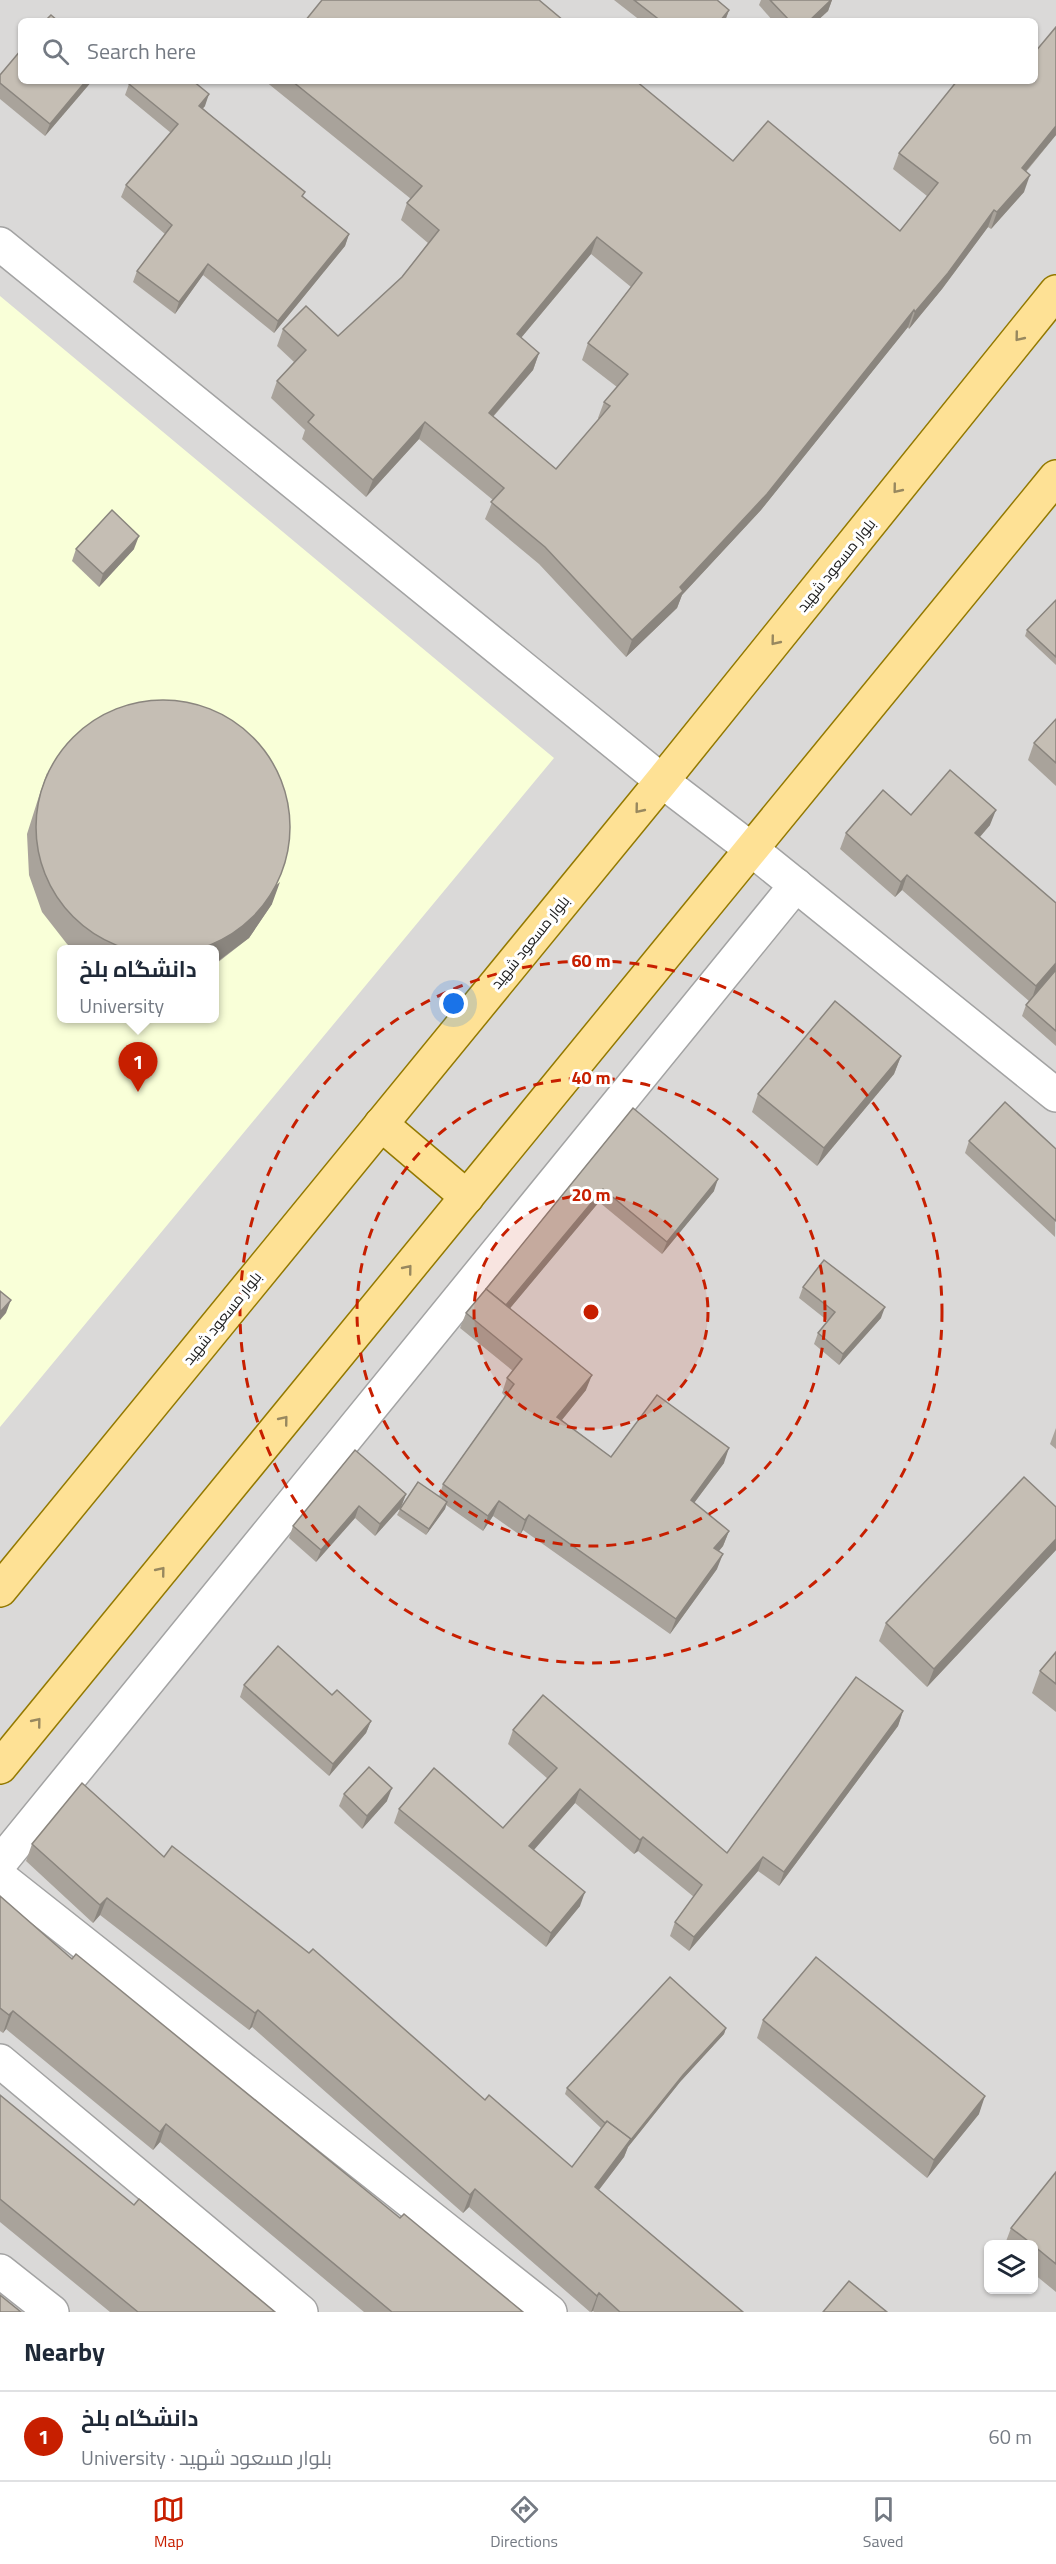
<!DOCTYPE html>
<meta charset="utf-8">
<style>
body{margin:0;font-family:"Titillium Web",Cairo,sans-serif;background:#f2f2f3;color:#1f2937}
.controls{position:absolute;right:18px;bottom:18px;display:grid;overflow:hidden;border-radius:9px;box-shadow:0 2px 4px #0004}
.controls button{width:54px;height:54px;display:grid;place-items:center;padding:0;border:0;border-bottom:2px solid #e0e1e3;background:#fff;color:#1f2937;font:30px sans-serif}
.you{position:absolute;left:454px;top:1004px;width:21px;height:21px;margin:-15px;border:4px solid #fff;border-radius:50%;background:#1a73e8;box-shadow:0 0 0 9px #1a73e833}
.badge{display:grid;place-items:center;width:39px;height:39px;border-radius:50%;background:#c71f00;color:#fff;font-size:20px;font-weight:700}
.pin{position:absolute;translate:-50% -50px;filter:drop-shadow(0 2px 3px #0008)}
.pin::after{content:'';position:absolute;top:32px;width:21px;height:18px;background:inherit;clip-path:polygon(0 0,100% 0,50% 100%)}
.popup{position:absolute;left:57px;top:945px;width:162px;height:78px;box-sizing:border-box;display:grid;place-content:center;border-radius:9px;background:#fff;filter:drop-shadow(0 2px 4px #0005);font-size:20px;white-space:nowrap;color:#747a83}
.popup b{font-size:22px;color:#1f2937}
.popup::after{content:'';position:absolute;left:50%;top:100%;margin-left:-12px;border:12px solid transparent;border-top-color:#fff}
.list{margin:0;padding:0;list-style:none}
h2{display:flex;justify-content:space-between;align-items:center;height:78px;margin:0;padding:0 24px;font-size:26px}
h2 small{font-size:20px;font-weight:400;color:#747a83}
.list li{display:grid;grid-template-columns:39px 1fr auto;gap:18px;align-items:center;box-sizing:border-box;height:90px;padding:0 24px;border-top:2px solid #e0e1e3}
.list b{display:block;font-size:22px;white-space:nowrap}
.list p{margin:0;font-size:20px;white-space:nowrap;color:#747a83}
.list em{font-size:20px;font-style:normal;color:#747a83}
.icon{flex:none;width:33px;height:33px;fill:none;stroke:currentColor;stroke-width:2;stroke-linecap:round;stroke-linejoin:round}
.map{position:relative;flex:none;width:1056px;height:2312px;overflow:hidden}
.search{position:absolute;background:#fff;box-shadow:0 2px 4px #0004;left:18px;right:18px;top:18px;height:66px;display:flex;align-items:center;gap:15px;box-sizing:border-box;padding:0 21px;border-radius:9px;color:#747a83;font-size:22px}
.sheet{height:168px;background:#fff}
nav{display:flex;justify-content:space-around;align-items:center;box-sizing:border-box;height:84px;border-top:2px solid #e0e1e3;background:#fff;font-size:16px;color:#747a83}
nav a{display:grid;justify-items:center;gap:3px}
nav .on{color:#c71f00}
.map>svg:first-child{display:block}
.residential{fill:#dad9d8;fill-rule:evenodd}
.education{fill:#f9ffd8;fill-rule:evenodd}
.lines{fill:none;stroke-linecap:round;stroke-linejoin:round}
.minor-casing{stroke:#a3a3a3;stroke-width:36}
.major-casing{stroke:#937900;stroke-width:36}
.minor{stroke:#fff;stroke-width:33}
.major{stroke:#fee195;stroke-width:33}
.wall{fill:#a9a39b;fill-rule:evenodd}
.shaded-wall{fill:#8a857e}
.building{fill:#c5beb4;stroke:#8a857e;stroke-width:1.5;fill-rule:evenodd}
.oneway{stroke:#98885f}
.ring{fill:none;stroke:#c71f00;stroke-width:3;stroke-dasharray:10 8}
.labels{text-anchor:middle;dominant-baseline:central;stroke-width:6;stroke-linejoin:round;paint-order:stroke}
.street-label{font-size:15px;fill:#1c1c1c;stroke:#fff}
.centre{fill:#c71f00;stroke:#fff;stroke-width:3}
.ring-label{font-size:18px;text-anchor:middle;font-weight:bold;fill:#c71f00;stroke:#fff;stroke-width:6;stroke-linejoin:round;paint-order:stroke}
</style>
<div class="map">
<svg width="1056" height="2312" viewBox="0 0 1056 2312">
<rect width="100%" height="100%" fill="#eeebe1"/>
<path class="residential" d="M0,0h1056v2312h-1056zM21,21h1014v60h-1014zM62,950h152v68h-152zM988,2244h46v46h-46z"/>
<path class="education" d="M0,296l554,462 -554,669zM62,950h152v68h-152z"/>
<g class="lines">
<defs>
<g id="minor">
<polyline points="0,244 662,781 751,849 1056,1095"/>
<polyline points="0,1863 796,885"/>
<polyline points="0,1877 550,2312"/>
<polyline points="0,2061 301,2312"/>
<polyline points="0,2271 52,2312"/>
</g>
<g id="major">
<polyline points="381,1124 467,1197"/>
<polyline points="0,1590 662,781 1056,292"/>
<polyline points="0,1767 1056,477"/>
</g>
</defs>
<use href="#minor" class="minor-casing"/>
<use href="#major" class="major-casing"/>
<use href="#minor" class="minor"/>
<use href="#major" class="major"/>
</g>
<g class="wall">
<polygon points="614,0 717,0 729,10 725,21 641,21"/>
<polygon points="761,0 832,0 828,11 817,21 773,21 759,5"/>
<path d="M1056,27v108l-30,37 -2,20 -33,37 -3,-2 -46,62 -33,40 -1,-2 -147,183 -79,85 -5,13 -51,49 -87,-93 -54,-45 8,-19 -74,-61 -53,58 -64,-58 3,-9 -34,-32 6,-17 17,-19 -17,-16 6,-17 55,7 64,-59 26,-34 -27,-23 6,-17 4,-4 -146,-118h371l97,80 167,70 27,-35 -34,-27 6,-16 136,-72zM591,254l40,33 -43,56 -6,17 35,27 -13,15 -6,16 1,1 -43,50 -63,-52 40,-47 6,-17 -18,-15z"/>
<polygon points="0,75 92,81 45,136 0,99"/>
<polygon points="129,84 205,106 203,108 303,197 349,234 345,246 274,333 203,275 175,314 133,282 137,271 165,234 121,197 126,185 171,133 125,95"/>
<polygon points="76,549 134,549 99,587 72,561"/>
<polygon points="1056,600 1056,665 1025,636 1027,630"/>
<polygon points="1056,719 1056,786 1028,760 1034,743"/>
<polygon points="47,773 272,904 249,938 217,963 214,950 74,950 67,944 42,912 29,875 27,834 39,796"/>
<polygon points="911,815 990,825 980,837 1056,903 1056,1046 1022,1016 1026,1005 1029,1001 902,890 895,897 840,849 846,833"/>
<polygon points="901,1056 894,1074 817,1166 752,1112 758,1094"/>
<polygon points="633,1108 714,1191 662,1254 599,1202 510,1308 586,1390 562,1420 611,1457 724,1463 694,1503 729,1531 723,1546 719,1551 717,1569 670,1634 523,1530 520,1535 493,1516 483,1531 446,1505 445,1509 426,1535 397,1515 400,1509 439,1497 443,1484 505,1396 502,1393 507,1378 513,1371 460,1328 466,1313"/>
<polygon points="969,1141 1056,1149 1055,1237 965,1153"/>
<polygon points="803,1287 881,1318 839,1365 814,1344 818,1333 828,1321 799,1298"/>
<polygon points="1056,1428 1056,1449 1050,1444"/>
<polygon points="355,1450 406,1494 401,1507 375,1536 355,1518 316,1562 289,1538 293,1526"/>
<polygon points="1056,1507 1056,1550 927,1687 879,1641 886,1623"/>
<polygon points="1056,1652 1056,1712 1032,1693 1040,1671"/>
<polygon points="244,1685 332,1695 371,1721 366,1733 329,1776 240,1697"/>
<polygon points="903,1711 898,1726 779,1886 758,1871 689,1951 670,1936 675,1922 694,1897 638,1851 634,1854 575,1803 534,1850 580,1906 546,1947 394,1823 399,1809 503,1828 548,1779 508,1744 513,1730 727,1853"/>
<polygon points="344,1794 387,1801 362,1829 339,1806"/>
<polygon points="32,1844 164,1857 485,2100 572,2167 601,2128 565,2094 567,2088 726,2028 724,2034 680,2082 628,2147 624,2157 599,2190 743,2312 594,2312 593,2311 590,2312 469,2207 463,2213 252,2027 249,2030 100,1915 93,1923 26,1861"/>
<polygon points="0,1896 72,1959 400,2218 523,2312 364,2312 160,2142 153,2150 6,2029 3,2033 0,2031"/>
<polygon points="763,2020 979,2114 927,2178 757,2038"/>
<polygon points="0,2095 134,2205 275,2312 110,2312 0,2222"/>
<polygon points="1056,2172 1056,2292 1034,2274 1034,2244 1005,2244 1011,2228"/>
</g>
<g class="shaded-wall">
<polygon points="831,0 832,0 828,11 817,21 809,21"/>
<polygon points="729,10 725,21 720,21"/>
<polygon points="86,81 92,81 45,136 50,124"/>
<polygon points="209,94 205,106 195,117 199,106"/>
<polygon points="1056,126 1056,135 1015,184 1022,168"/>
<polygon points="1030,175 1024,192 991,229 997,212"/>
<polygon points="994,210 988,227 942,289 909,329 915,312"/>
<polygon points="349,234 345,246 274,333 278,321"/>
<polygon points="597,237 591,254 510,351 517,334"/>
<polygon points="208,264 203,275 175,314 179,302"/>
<polygon points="914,310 908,327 761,510 682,595 677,608 626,657 632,640 680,587"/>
<polygon points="539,353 533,370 482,429 489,413"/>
<polygon points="425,422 419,439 366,497 373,480"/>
<polygon points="139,536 134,549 99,587 103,574"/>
<polygon points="996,810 990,825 970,848 975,833"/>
<polygon points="907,875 902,890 895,897 901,882"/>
<polygon points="280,882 272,904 249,938 214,964 214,950 200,950"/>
<polygon points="1056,963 1056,972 1031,1002 1036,986"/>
<polygon points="901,1056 894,1074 817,1166 824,1148"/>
<polygon points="718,1179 714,1191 662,1254 667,1242"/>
<polygon points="603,1189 599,1202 501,1319 505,1307"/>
<polygon points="11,1300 6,1313 0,1320 0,1312"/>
<polygon points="885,1307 881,1318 839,1365 843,1354"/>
<polygon points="592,1375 586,1390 552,1432 557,1417"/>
<polygon points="729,1448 724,1463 685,1515 691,1500"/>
<polygon points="406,1494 401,1507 375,1536 380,1524"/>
<polygon points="499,1501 493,1516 483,1531 488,1516"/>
<polygon points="447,1502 445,1509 426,1535 429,1529"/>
<polygon points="359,1506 355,1518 316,1562 321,1550"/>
<polygon points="529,1515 523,1530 520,1535 525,1520"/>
<polygon points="729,1531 723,1546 709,1563 714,1548"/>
<polygon points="1056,1539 1056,1550 927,1687 934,1669"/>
<polygon points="723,1554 717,1569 670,1634 676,1619"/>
<polygon points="903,1711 898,1726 779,1886 784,1872"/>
<polygon points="371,1721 366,1733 329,1776 333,1764"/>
<polygon points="392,1788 387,1801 362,1829 367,1816"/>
<polygon points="580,1789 575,1803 524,1861 529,1846"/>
<polygon points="643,1837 638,1851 634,1854 640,1840"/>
<polygon points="763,1857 758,1871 689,1951 694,1937"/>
<polygon points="585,1892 580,1906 546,1947 551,1933"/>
<polygon points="107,1898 100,1915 93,1923 100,1905"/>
<polygon points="258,2010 252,2027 249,2030 255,2013"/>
<polygon points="13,2011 6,2029 3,2033 9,2015"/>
<polygon points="726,2028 724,2034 680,2082 628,2147 624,2157 588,2204 595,2187 631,2139 683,2075"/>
<polygon points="985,2096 979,2114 927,2178 934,2160"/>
<polygon points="166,2124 160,2142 153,2150 160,2132"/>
<polygon points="475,2189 469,2207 463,2213 470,2195"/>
<polygon points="599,2293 593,2311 591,2312 597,2296"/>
</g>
<g class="building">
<polygon points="322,0 539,0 564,21 305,21"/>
<polygon points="634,0 717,0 729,10 720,21 661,21"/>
<polygon points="770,0 831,0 809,21 790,21"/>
<polygon points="51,15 58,21 45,21"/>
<path d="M1056,27v99l-34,42 8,7 -33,37 -3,-2 -46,63 -33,39 -1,-2 -147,184 -87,93 3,4 -51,49 -87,-93 -54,-45 13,-14 -79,-66 -52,58 -65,-58 6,-7 -37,-34 29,-31 -23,-21 23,-23 32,30 64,-59 37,-47 -32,-27 15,-17 -130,-105h344l97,80 35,-40 132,110 38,-48 -39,-30 58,-72h78v-29zM597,237l45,36 -54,70 40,31 -24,28 6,4 -54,63 -67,-56 50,-60 -22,-19z"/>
<polygon points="21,50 21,81 86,81 50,124 0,83 0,75"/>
<polygon points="132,81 193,81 209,94 199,106 305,192 302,196 349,234 278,321 208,264 179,302 137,271 172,225 126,185 178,124 129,84"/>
<polygon points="112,510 139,536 103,574 76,549"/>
<polygon points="1056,600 1056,657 1027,630"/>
<circle cx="163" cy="827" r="127"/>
<polygon points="1056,719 1056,763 1034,743"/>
<polygon points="950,770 996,810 975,833 1056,903 1056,963 1036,986 907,875 901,882 846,833 883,790 911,815"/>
<polygon points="1055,971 1056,972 1056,1031 1026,1005"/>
<polygon points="835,1001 901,1056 824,1148 758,1094"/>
<polygon points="1005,1102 1056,1149 1056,1221 969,1141"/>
<polygon points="633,1108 718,1179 667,1242 603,1189 506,1305 486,1289"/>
<polygon points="824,1260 885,1307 843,1354 818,1333 835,1312 803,1287"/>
<polygon points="486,1289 592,1375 557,1417 611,1457 657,1395 729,1448 691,1500 729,1531 714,1548 723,1554 676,1619 529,1515 525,1520 499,1501 488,1516 443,1484 514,1384 507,1378 522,1359 466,1313"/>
<polygon points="0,1291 11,1300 0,1312"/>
<polygon points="355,1450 406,1494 380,1524 359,1506 321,1550 293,1526"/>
<polygon points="1024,1477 1056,1507 1056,1539 934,1669 886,1623"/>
<polygon points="418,1482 447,1502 429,1529 400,1509"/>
<polygon points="278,1646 332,1695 337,1690 371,1721 333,1764 244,1685"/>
<polygon points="1056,1652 1056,1684 1040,1671"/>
<polygon points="856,1677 903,1711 784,1872 763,1857 694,1937 675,1922 702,1885 643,1837 640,1840 580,1789 529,1846 585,1892 551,1933 399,1809 434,1768 503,1828 557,1768 513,1730 543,1695 727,1853"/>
<polygon points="369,1767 392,1788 367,1816 344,1794"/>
<polygon points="82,1783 164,1857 172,1846 309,1953 313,1949 485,2100 489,2095 572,2167 607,2121 631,2139 595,2187 743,2312 620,2312 599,2293 597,2296 475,2189 470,2195 258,2010 255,2013 107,1898 100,1905 32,1844"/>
<polygon points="0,1896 72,1959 76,1954 400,2218 404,2214 523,2312 392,2312 166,2124 160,2132 13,2011 9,2015 0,2008"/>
<polygon points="816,1957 985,2096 934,2160 763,2020"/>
<polygon points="670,1977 726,2028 683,2075 630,2141 631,2139 607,2121 605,2123 567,2088"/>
<polygon points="0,2095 134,2205 139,2199 275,2312 138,2312 0,2199"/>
<polygon points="1056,2172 1056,2264 1034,2246 1034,2244 1032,2244 1011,2228"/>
<polygon points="849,2281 887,2312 823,2312"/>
<polygon points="0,2295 21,2312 0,2312"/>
</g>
<defs><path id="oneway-chevron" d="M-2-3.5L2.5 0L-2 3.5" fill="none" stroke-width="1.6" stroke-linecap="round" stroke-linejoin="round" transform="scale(1.5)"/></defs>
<g class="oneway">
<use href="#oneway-chevron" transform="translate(1019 337) rotate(129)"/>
<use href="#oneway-chevron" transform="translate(897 489) rotate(129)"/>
<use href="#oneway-chevron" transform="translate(775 641) rotate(129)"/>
<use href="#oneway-chevron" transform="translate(639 809) rotate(129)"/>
<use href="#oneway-chevron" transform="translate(408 1269) rotate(-51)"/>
<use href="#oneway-chevron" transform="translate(284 1420) rotate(-51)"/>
<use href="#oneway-chevron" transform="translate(161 1571) rotate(-51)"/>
<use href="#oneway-chevron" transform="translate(37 1722) rotate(-51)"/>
</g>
<circle cx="591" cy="1312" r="117" fill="#c71f00" fill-opacity=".12"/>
<g class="ring">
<circle cx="591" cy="1312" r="117"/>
<circle cx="591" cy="1312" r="234"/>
<circle cx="591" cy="1312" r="351"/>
</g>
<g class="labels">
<g class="street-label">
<text transform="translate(836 565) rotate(-51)">بلوار مسعود شهید</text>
<text transform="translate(530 942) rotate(-51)">بلوار مسعود شهید</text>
<text transform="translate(222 1318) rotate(-51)">بلوار مسعود شهید</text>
</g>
</g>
<circle cx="591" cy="1312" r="9" class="centre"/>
<g class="ring-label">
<text x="591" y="967">60 m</text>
<text x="591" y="1084">40 m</text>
<text x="591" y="1201">20 m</text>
</g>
</svg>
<div class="controls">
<button><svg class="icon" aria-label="layers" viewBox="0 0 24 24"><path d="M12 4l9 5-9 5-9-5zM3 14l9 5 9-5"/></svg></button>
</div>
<div class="you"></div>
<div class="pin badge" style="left:138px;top:1092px">1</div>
<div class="popup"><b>دانشگاه بلخ</b>University</div>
<div class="search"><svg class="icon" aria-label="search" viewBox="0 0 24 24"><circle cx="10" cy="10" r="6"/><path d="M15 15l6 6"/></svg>Search here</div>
</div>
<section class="sheet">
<h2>Nearby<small></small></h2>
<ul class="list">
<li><span class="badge">1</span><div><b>دانشگاه بلخ</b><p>University · بلوار مسعود شهید</p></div><em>60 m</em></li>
</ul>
</section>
<nav>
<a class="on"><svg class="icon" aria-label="map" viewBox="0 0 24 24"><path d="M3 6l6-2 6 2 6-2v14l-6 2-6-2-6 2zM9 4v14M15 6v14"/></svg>Map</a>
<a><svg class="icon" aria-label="directions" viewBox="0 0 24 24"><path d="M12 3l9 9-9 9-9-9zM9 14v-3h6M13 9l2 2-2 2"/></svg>Directions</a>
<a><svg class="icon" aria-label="saved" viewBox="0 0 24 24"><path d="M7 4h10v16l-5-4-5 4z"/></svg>Saved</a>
</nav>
